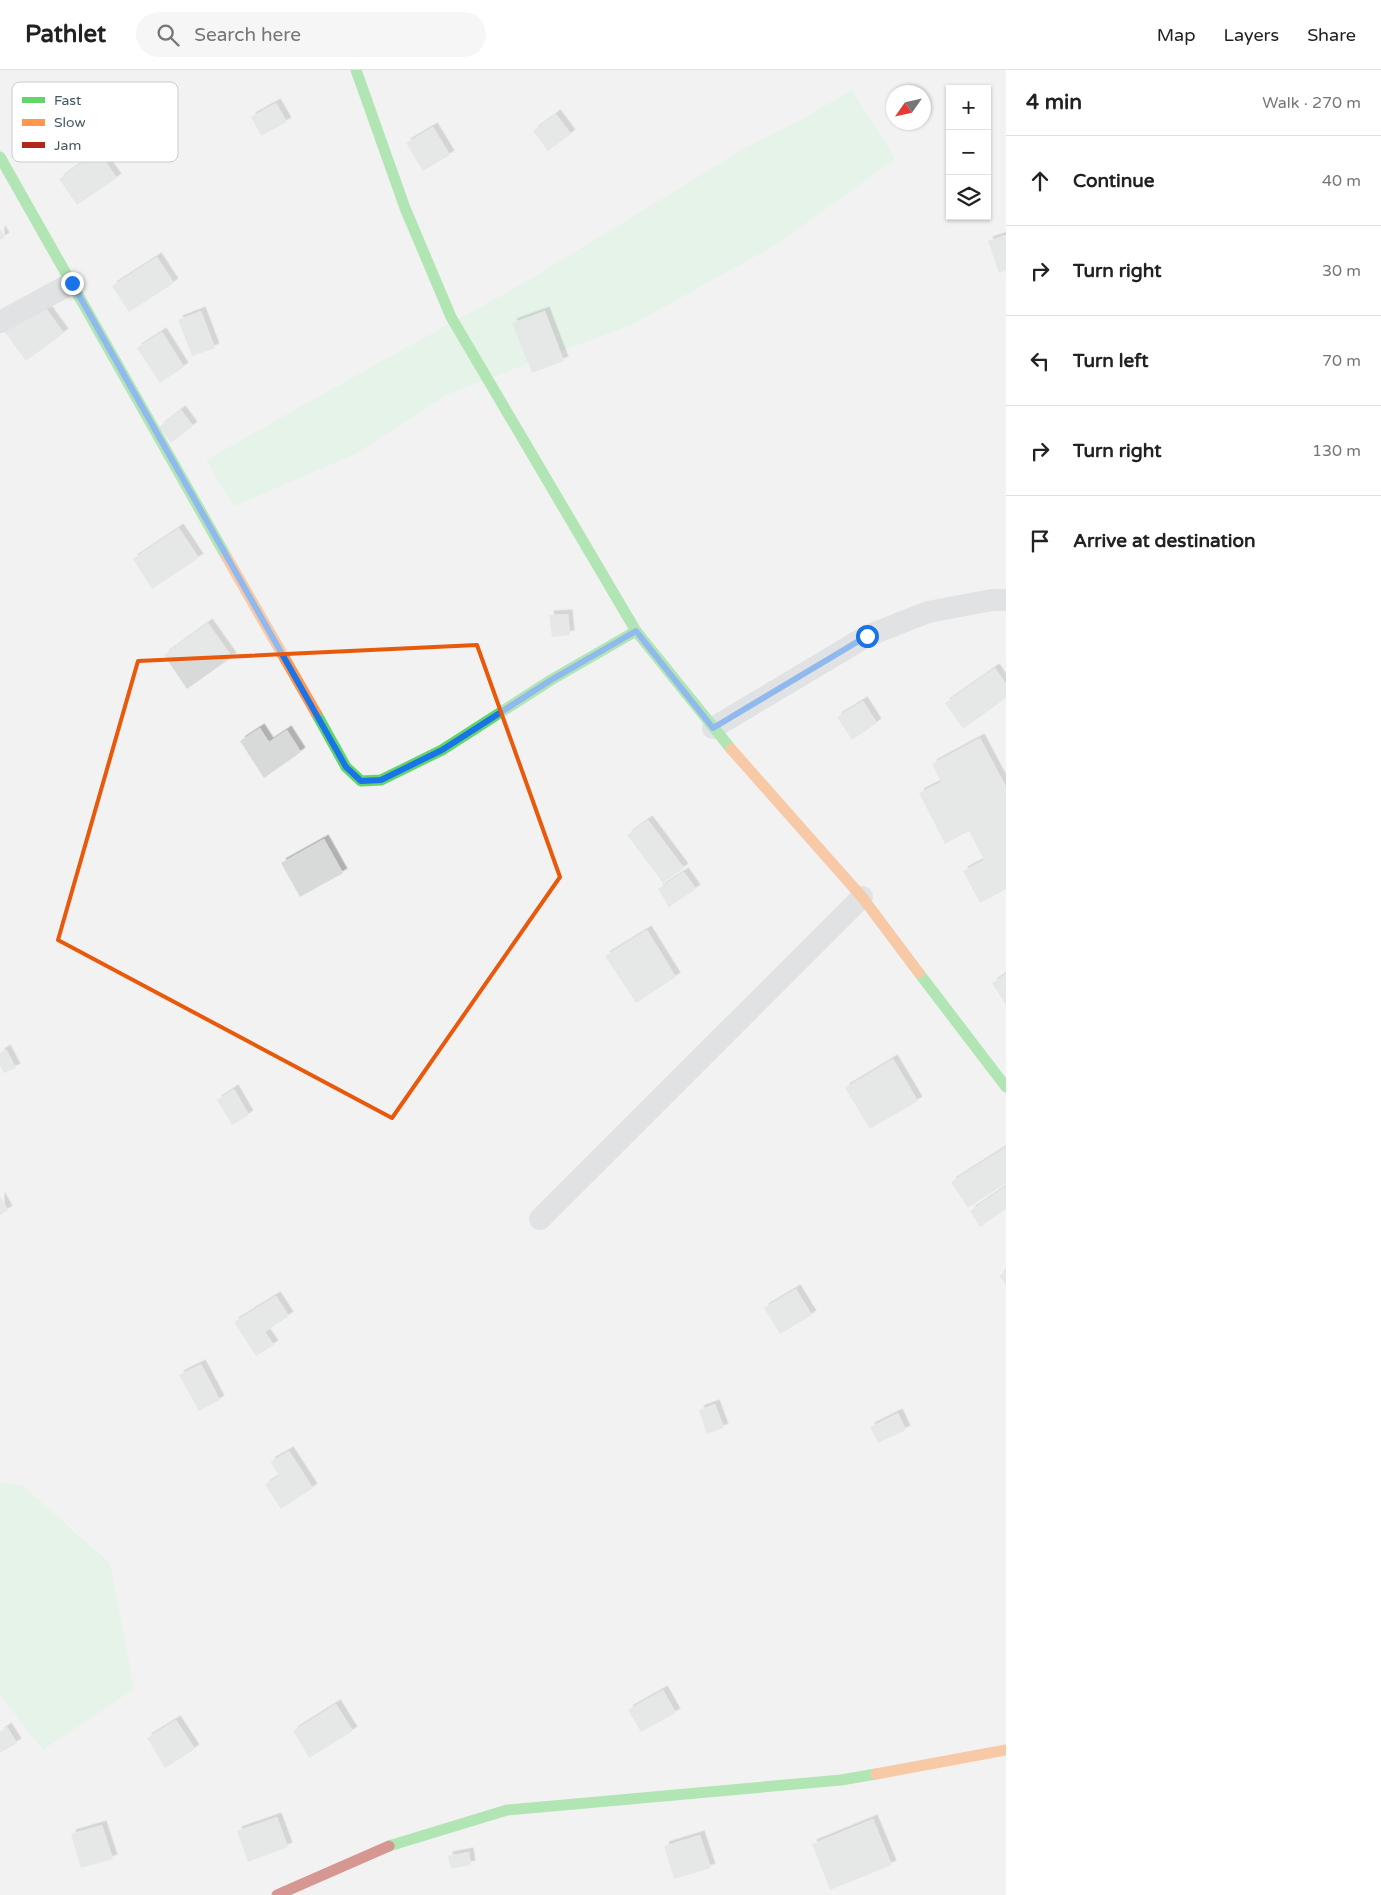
<!DOCTYPE html>
<meta charset="utf-8">
<style>
body{margin:0;font-family:"Varela Round",sans-serif;background:#f6f6f6;color:#222}
.controls{position:absolute;right:15px;top:15px;display:grid;overflow:hidden;border-radius:0px;box-shadow:0 1px 4px #0004}
.controls button{width:45px;height:45px;display:grid;place-items:center;padding:0;border:0;border-bottom:1px solid #e0e0e0;background:#fff;color:#222;font:25px sans-serif}
.compass{position:absolute;left:886px;top:15px;width:45px;height:45px;border-radius:50%;background:#fff;box-shadow:0 1px 4px #0004;rotate:236deg}
.stop{position:absolute;width:15px;height:15px;margin:-11px;border:4px solid #1a73e8;border-radius:50%;background:#fff}
.stop.end{background:#1a73e8;border-color:#fff;box-shadow:0 1px 5px #0008}
.list{margin:0;padding:0;list-style:none}
h2{display:flex;justify-content:space-between;align-items:center;height:65px;margin:0;padding:0 20px;font-size:21px}
h2 small{font-size:16px;font-weight:400;color:#767676}
.list li{display:grid;grid-template-columns:32px 1fr auto;gap:15px;align-items:center;box-sizing:border-box;height:90px;padding:0 20px;border-top:1px solid #e0e0e0}
.list b{display:block;font-size:19px;white-space:nowrap}
.list em{font-size:16px;font-style:normal;color:#767676}
.icon{flex:none;width:28px;height:28px;fill:none;stroke:currentColor;stroke-width:2;stroke-linecap:round;stroke-linejoin:round}
.map{position:relative;flex:none;width:1006px;height:1825px;overflow:hidden}
header{display:flex;align-items:center;gap:30px;box-sizing:border-box;height:70px;padding:0 25px;background:#fff;border-bottom:1px solid #e0e0e0}
header strong{font-size:24px}
nav{display:flex;gap:28px;margin-inline-start:auto;font-size:18px}
.search{width:350px;height:45px;background:#f6f6f6;display:flex;align-items:center;gap:12px;box-sizing:border-box;padding:0 18px;border-radius:28px;color:#767676;font-size:19px}
main{display:flex}
aside{flex:1;background:#fff}
.map>svg:first-child{display:block}
.green{fill:#d5f3dd}
.building{fill:#d8dada;filter:url(#shadow)}
.lines{fill:none;stroke-linecap:round;stroke-linejoin:round}
.street{stroke:#cbced1;stroke-width:22}
.fast{stroke:#63d668;stroke-width:11}
.slow{stroke:#ff974d;stroke-width:11}
.jam{stroke:#b3261e;stroke-width:11}
.route{stroke:#1a73e8;stroke-width:6}
.marked{fill:none;stroke:#e8590c;stroke-width:4;stroke-linejoin:round}
.key{fill:#fff;stroke:#c8cdcf;stroke-width:1}
.key-label{font-size:14px;fill:#475760}
</style>
<header>
<strong>Pathlet</strong>
<div class="search"><svg class="icon" aria-label="search" viewBox="0 0 24 24"><circle cx="10" cy="10" r="6"/><path d="M15 15l6 6"/></svg>Search here</div>
<nav><a>Map</a><a>Layers</a><a>Share</a></nav>
</header>
<main>
<div class="map">
<svg width="1006" height="1825" viewBox="0 0 1006 1825">
<defs>
<filter id="shadow"><feDropShadow dx="4.5" dy="-4.5" stdDeviation="0" flood-color="#0004"/></filter>
</defs>
<rect width="100%" height="100%" fill="#f2f2f2"/>
<g class="green">
<polygon points="852,20 895,89 777,174 633,254 450,323 355,384 234,436 206,390 373,296 524,213 742,80 808,46"/>
<polygon points="0,1413 22,1415 110,1494 134,1619 43,1680 0,1625"/>
</g>
<g class="building">
<polygon points="276,33 287,52 261,66 251,47"/>
<polygon points="556,44 571,64 548,81 533,61"/>
<polygon points="433,57 450,85 423,101 406,73"/>
<polygon points="98,81 117,108 77,135 59,109"/>
<polygon points="0,159 5,167 0,170"/>
<polygon points="1006,165 1006,200 999,203 988,171"/>
<polygon points="157,187 174,213 129,242 112,216"/>
<polygon points="42,233 64,263 26,291 4,261"/>
<polygon points="201,241 215,278 192,286 178,250"/>
<polygon points="545,241 564,291 532,303 512,253"/>
<polygon points="162,262 184,297 160,313 137,278"/>
<polygon points="181,340 193,356 171,373 159,357"/>
<polygon points="179,458 199,488 152,519 133,489"/>
<polygon points="568,544 570,565 552,567 549,545"/>
<polygon points="208,553 232,587 187,619 164,585"/>
<polygon points="995,598 1006,614 1006,628 963,659 945,633"/>
<polygon points="863,631 877,653 852,670 837,647"/>
<polygon points="260,658 269,672 287,660 301,682 264,708 240,671"/>
<polygon points="980,668 1006,717 1006,819 980,833 963,801 984,790 969,761 945,774 919,723 941,712 932,694"/>
<polygon points="648,750 684,798 663,813 627,765"/>
<polygon points="324,769 343,803 300,827 281,793"/>
<polygon points="684,802 696,819 669,837 658,819"/>
<polygon points="647,860 676,907 636,933 605,886"/>
<polygon points="1006,904 1006,935 992,913"/>
<polygon points="6,979 16,998 4,1003 0,995 0,983"/>
<polygon points="893,989 918,1031 870,1059 845,1018"/>
<polygon points="234,1019 249,1045 232,1055 217,1030"/>
<polygon points="1006,1077 1006,1113 968,1138 951,1112"/>
<polygon points="1006,1116 1006,1139 980,1157 970,1141"/>
<polygon points="0,1126 8,1140 0,1145"/>
<polygon points="1006,1201 1006,1215 999,1206"/>
<polygon points="796,1219 812,1245 780,1264 764,1238"/>
<polygon points="276,1226 289,1246 265,1262 274,1275 256,1286 234,1252"/>
<polygon points="201,1294 220,1330 199,1341 179,1305"/>
<polygon points="715,1334 724,1358 707,1364 699,1340"/>
<polygon points="898,1343 906,1360 878,1373 870,1357"/>
<polygon points="289,1381 313,1418 281,1439 265,1415 279,1406 270,1392"/>
<polygon points="663,1620 676,1643 641,1662 628,1640"/>
<polygon points="336,1634 353,1661 309,1688 293,1661"/>
<polygon points="176,1650 195,1679 165,1698 147,1668"/>
<polygon points="7,1657 17,1673 0,1683 0,1662"/>
<polygon points="277,1747 288,1777 248,1792 237,1761"/>
<polygon points="873,1749 892,1795 830,1820 812,1774"/>
<polygon points="102,1755 113,1789 81,1798 71,1764"/>
<polygon points="700,1765 711,1798 674,1809 664,1776"/>
<polygon points="469,1782 471,1795 451,1799 448,1786"/>
</g>
<g class="lines">
<g class="street">
<polyline points="0,252 72,213"/>
<polyline points="713,658 867,566 928,542 992,530 1006,530"/>
<polyline points="540,1149 862,827"/>
</g>
<g class="fast">
<polyline points="356,0 405,138 451,247 636,561"/>
<polyline points="0,87 226,486"/>
<polyline points="316,643 346,697 361,711 381,710 442,680 551,610 636,561 731,679"/>
<polyline points="919,903 1006,1017"/>
<polyline points="389,1776 507,1740 841,1710 876,1704"/>
</g>
<g class="slow">
<polyline points="226,486 316,643"/>
<polyline points="731,679 862,827 919,903"/>
<polyline points="876,1704 1006,1680"/>
</g>
<polyline class="jam" points="277,1825 389,1776"/>
</g>
<g class="lines">
<polyline class="route" points="72,213 346,697 361,711 381,710 442,680 551,610 636,561 713,658 867,566"/>
</g>
<path d="M0 0H1006V1825H0ZM477,575l83,232 -168,241 -334,-178 80,-279z" fill="#f2f2f2" fill-opacity=".55" fill-rule="evenodd"/>
<path class="marked" d="M477,575l83,232 -168,241 -334,-178 80,-279z"/>
<rect x="12" y="12" width="166" height="80" rx="8" class="key"/>
<rect x="22" y="27" width="23" height="6" fill="#63d668"/>
<rect x="22" y="49" width="23" height="7" fill="#ff974d"/>
<rect x="22" y="72" width="23" height="6" fill="#b3261e"/>
<g class="key-label">
<text x="54" y="35">Fast</text>
<text x="54" y="57">Slow</text>
<text x="54" y="80">Jam</text>
</g>
</svg>
<div class="controls">
<button>+</button>
<button>−</button>
<button><svg class="icon" aria-label="layers" viewBox="0 0 24 24"><path d="M12 4l9 5-9 5-9-5zM3 14l9 5 9-5"/></svg></button>
</div>
<svg class="compass" viewBox="-18 -18 36 36"><path d="M0-13l5 13h-10z" fill="#e53935"/><path d="M0 13l5-13h-10z" fill="#767676"/></svg>
<div class="stop" style="left:867px;top:566px"></div>
<div class="stop end" style="left:72px;top:213px"></div>
</div>
<aside>
<h2>4 min<small>Walk · 270 m</small></h2>
<ul class="list">
<li><svg class="icon" aria-label="ahead" viewBox="0 0 24 24"><path d="M12 20V5M6 11l6-6 6 6"/></svg><div><b>Continue</b></div><em>40 m</em></li>
<li><svg class="icon" aria-label="right" viewBox="0 0 24 24"><path d="M7 20v-9h11M14 6l5 5-5 5"/></svg><div><b>Turn right</b></div><em>30 m</em></li>
<li><svg class="icon" aria-label="left" viewBox="0 0 24 24"><path d="M17 20v-9H6M10 6l-5 5 5 5"/></svg><div><b>Turn left</b></div><em>70 m</em></li>
<li><svg class="icon" aria-label="right" viewBox="0 0 24 24"><path d="M7 20v-9h11M14 6l5 5-5 5"/></svg><div><b>Turn right</b></div><em>130 m</em></li>
<li><svg class="icon" aria-label="arrive" viewBox="0 0 24 24"><path d="M6 21V4h12l-3 4 3 4H6"/></svg><div><b>Arrive at destination</b></div></li>
</ul>
</aside>
</main>
